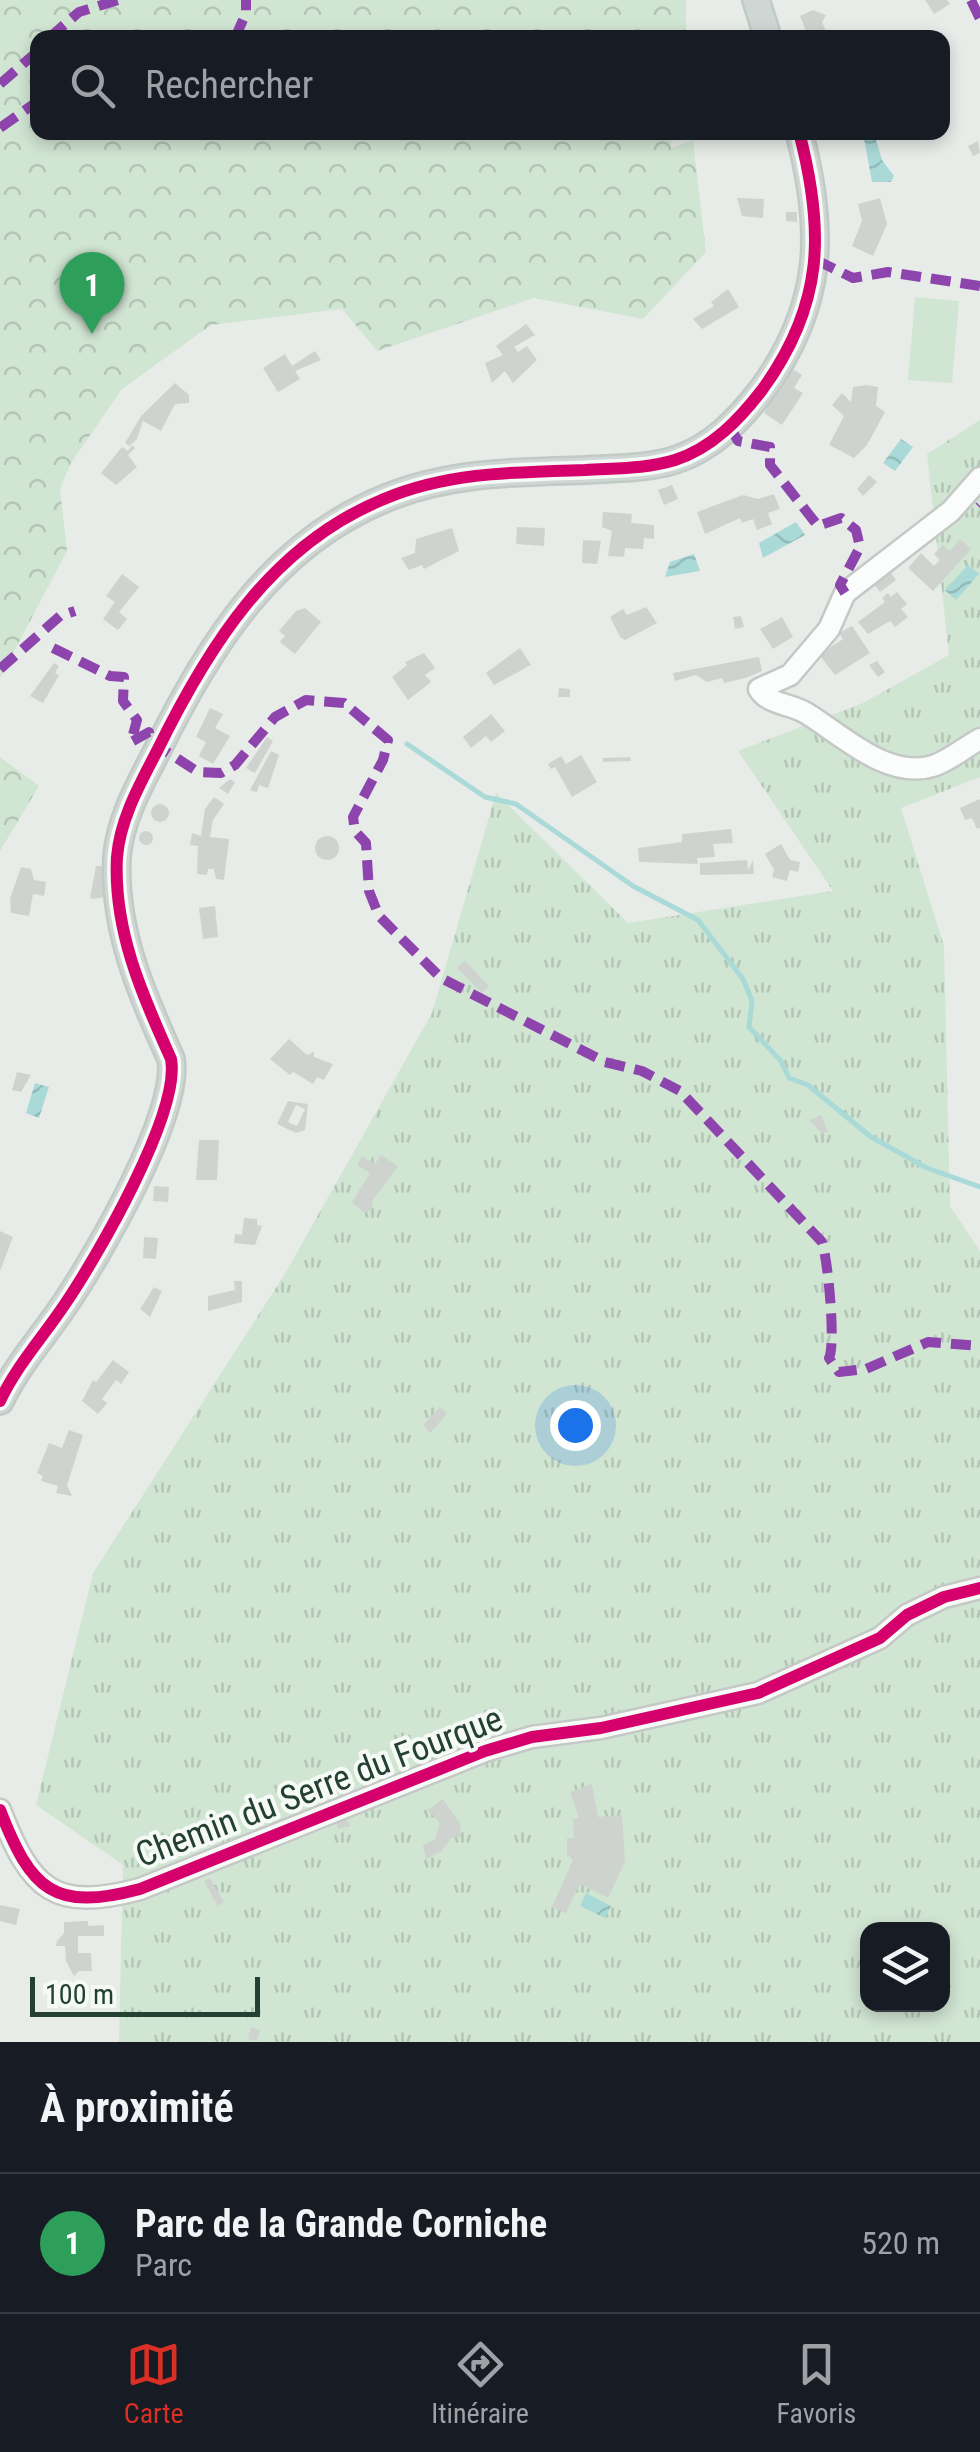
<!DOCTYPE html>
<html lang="fr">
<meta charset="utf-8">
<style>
body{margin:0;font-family:"Roboto Condensed",sans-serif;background:#20242c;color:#f1f3f6}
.controls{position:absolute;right:30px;bottom:30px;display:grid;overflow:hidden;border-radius:20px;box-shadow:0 5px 15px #0003}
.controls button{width:90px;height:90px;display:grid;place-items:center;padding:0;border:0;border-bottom:2px solid #363941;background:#171b24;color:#f1f3f6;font:50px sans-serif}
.scale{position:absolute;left:30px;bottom:25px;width:230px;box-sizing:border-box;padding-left:10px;border:5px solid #244033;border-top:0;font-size:28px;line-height:35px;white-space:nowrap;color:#244033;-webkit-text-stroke:8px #f6faf7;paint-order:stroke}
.you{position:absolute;left:575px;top:1425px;width:35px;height:35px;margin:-25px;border:8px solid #fff;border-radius:50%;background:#1a73e8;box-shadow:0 0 0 15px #1a73e833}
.badge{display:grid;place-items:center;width:65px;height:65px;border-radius:50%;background:#d93025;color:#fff;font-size:32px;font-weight:700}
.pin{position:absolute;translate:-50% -82px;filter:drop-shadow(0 2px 5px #0008)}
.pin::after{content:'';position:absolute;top:52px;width:35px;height:30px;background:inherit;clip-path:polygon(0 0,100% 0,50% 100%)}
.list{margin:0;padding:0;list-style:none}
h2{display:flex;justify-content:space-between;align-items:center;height:130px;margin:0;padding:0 40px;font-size:42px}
h2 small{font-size:32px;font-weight:400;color:#9ea1a6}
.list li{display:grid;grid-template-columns:65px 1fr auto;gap:30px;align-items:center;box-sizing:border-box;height:140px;padding:0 40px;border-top:2px solid #363941}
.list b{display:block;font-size:38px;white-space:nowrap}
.list p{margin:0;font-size:32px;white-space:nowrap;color:#9ea1a6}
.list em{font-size:32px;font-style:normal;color:#9ea1a6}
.icon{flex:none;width:55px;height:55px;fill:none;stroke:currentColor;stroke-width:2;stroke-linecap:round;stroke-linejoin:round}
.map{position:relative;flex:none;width:980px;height:2042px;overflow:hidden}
.search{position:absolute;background:#171b24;box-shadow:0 5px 15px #0003;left:30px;right:30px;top:30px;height:110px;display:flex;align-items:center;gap:25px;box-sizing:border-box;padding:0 35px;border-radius:20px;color:#9ea1a6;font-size:38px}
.sheet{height:270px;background:#171b24}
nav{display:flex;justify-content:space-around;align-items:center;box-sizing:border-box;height:140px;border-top:2px solid #363941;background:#171b24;font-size:28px;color:#9ea1a6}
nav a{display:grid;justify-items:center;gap:5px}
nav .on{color:#d93025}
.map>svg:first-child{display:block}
.grass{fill:url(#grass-tufts);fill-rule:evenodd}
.forest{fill:url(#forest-crowns)}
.pitch{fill:#d1e5d3}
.water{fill:url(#water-waves)}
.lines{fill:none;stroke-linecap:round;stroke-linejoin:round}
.stream{stroke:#a9dad8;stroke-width:5}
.building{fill:#ced3d0;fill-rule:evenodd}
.minor-casing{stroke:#c4c9c6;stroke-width:25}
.major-casing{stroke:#c2cac6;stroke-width:30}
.minor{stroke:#fbfcfc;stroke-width:20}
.major{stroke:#ced7d3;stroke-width:25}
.quiet{stroke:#8e44ad;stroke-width:10;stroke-dasharray:20 10;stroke-linecap:butt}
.cycleway-casing{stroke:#f6faf7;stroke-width:19}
.cycleway{stroke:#d6006c;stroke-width:12}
.labels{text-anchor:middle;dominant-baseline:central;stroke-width:8;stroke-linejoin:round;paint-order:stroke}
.street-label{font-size:35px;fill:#244033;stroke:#f6faf7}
</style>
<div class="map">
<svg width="980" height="2042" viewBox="0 0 980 2042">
<defs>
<pattern id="grass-tufts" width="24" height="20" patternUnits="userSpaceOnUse" patternTransform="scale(2.5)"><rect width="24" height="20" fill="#d1e5d3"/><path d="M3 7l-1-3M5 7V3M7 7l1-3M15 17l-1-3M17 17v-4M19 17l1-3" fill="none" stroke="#b3c6b6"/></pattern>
<pattern id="forest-crowns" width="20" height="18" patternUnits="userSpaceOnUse" patternTransform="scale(2.5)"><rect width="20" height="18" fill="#d1e5d3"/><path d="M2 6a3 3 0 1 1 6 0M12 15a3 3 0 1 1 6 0" fill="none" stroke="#b3c6b6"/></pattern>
<pattern id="water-waves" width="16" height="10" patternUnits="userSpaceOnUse" patternTransform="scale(2.5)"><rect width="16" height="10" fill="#a9dad8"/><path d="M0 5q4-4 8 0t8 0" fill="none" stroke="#91bcba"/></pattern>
</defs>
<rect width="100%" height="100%" fill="#e7ece9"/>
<path class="grass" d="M980,420v357l-79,31 43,138 6,260 30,45v791h-861l4,-177 -87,-60 57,-232 193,-301 146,-259 64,-220 132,130 205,-32 -95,-140 125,-48 86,-48 -22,-201zM868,1930h74v74h-74z"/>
<g class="forest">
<polygon points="0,0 686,0 686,37 38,38 38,132 672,133 671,148 693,140 706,252 643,319 534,298 377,351 342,309 211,325 122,389 71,463 60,489 67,551 0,678"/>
<polygon points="0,757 39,786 0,851"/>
</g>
<polygon class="pitch" points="915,297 959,301 952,383 908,380"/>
<g class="water">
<polygon points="863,133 874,133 882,160 894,176 891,182 872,182"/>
<polygon points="901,439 913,447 895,471 883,463"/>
<polygon points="796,522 805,535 763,558 759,543"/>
<polygon points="694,554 700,571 665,577 670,562"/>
<polygon points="968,565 979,574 956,600 945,590"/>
<polygon points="35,1083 49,1087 39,1118 26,1113"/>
<polygon points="586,1893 611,1906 605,1918 580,1906"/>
</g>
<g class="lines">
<polyline class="stream" points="407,744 485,797 516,804 633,886 698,920 743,979 752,1001 749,1027 781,1061 789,1078 808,1085 871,1137 927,1168 980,1187"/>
</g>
<g class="building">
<polygon points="925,0 947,0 950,4 934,14"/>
<polygon points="813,10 826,15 822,22 829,38 809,38 800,16"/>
<polygon points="978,141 980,153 973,156 968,146"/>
<polygon points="737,198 764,199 763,218 742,216"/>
<polygon points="880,198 887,224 873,256 852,246 862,221 858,204"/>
<polygon points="786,212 797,212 797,222 786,221"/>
<polygon points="728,289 739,307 702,329 693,319 714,306 711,302"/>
<polygon points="526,324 535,335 514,347 518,352 527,346 537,360 513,383 505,371 492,383 485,363 503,355 496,346"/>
<polygon points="315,351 321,360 295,371 300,379 278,392 263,368 285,354 292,366"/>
<polygon points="791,368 802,375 794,388 803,393 782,425 764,413"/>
<polygon points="175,383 189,395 189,403 175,404 161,431 143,421 137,439 129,446 125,443 141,416"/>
<polygon points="867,385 878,387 876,406 885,412 867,445 854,458 829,445 844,416 832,405 842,393 851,402 853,387"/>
<polygon points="132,445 135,448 128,455 137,467 116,485 101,473 122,447 128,451"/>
<polygon points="869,475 877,482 863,496 857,489"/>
<polygon points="672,485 678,499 664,505 658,490"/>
<polygon points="774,494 780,509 768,513 772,524 757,530 753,519 742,523 740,518 705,534 697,512 743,495 758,499"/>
<polygon points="603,512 632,514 631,523 654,525 654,539 644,538 643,549 625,548 624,557 608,556 612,531 602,527"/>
<polygon points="517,527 545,528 544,546 516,544"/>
<polygon points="452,528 459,551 424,569 422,565 409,570 401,558 415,553 416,539"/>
<polygon points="960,539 971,549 933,591 908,568 921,553 934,566 940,560 934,554 943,545 950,551"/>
<polygon points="583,540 601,541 597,564 582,563"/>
<polygon points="889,570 896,580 880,592 872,582"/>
<polygon points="122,574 139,587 119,612 127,619 118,630 103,619 115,602 106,596"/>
<polygon points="897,592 907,604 901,609 908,617 895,627 890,621 868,634 858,622 885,602 882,598 888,593 891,597"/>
<polygon points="646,607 657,623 625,640 620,637 610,617 623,609 627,615"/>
<polygon points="305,608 321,622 295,654 280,642 285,636 279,631 296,611"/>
<polygon points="741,616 744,627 735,629 733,617"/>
<polygon points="782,617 793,637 773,649 760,629"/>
<polygon points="852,626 870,653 835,675 817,652 824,644 828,649 843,639 839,633"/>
<polygon points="520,648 531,665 494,685 486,673"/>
<polygon points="424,653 435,668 425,675 431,682 408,700 392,677 407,665 405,662"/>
<polygon points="759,657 762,671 746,678 724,683 722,678 707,682 696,675 675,681 673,673"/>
<polygon points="877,661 885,672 878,677 869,665"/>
<polygon points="54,663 59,666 55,673 59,675 43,703 30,696"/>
<polygon points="559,688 570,689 570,697 558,697"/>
<polygon points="210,708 223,714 215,728 230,736 213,764 199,756 206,742 196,737"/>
<polygon points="491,714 505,731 491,742 486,736 471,748 463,737"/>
<polygon points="267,737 273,741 255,773 246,768"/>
<polygon points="271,751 279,755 268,788 259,785 257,792 250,790"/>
<polygon points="581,755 597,782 572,797 555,767 551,769 548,764 561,756 566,764"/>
<polygon points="630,757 631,761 603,762 603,758"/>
<polygon points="230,779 235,782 228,794 219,788"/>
<polygon points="214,797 224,804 213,820 210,837 229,839 224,880 216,879 214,869 208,869 207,875 197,874 198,846 190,845 192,833 201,836 205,809"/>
<polygon points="980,799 980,828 977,829 972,818 965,820 960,808"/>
<circle cx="160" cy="813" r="9"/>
<polygon points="731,829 733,843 713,844 715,857 697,858 698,864 639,862 638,848 682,842 682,834"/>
<circle cx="146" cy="838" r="7"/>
<circle cx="327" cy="848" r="12"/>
<polygon points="781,844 790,860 800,862 798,872 790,870 787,881 772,877 774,870 765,854"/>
<polygon points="747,860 748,870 753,860 754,874 700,875 700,863"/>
<polygon points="96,866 105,866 105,897 94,899 90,898"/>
<polygon points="21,867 31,869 34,880 46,882 44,896 33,894 29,916 11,913 10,899"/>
<polygon points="215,906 218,937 203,939 199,908"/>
<polygon points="465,961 489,986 482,993 457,968"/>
<polygon points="289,1039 307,1055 314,1052 314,1057 333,1064 324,1080 317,1077 313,1084 293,1072 290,1075 270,1059"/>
<polygon points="17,1072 31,1075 21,1092 12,1090"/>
<path d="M288,1101l20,3 -3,26 -9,3 -19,-9zM296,1105l9,4 -8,17 -9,-4z"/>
<polygon points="821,1115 828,1131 822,1134 810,1120"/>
<polygon points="199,1140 219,1140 217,1180 196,1180"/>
<polygon points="381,1155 398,1166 372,1201 372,1210 364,1213 352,1202 370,1173 357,1165 362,1156 375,1164"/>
<polygon points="154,1186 169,1187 168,1202 153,1201"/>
<polygon points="244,1218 257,1219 257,1225 262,1226 255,1245 234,1243 235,1234 242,1235"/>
<polygon points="0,1231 13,1237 0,1271"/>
<polygon points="144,1237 158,1238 156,1259 143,1258"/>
<polygon points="234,1281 242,1281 242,1302 208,1311 208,1296 235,1290"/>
<polygon points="154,1287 162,1291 150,1317 140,1309"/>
<polygon points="113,1360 129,1372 121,1384 116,1380 102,1399 107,1403 98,1414 82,1401 93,1380 96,1382"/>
<polygon points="440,1407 447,1414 430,1433 423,1425"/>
<polygon points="69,1430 83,1435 67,1485 72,1496 56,1493 58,1486 41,1481 43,1476 37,1473 49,1443 62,1448"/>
<polygon points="592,1784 598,1817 622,1815 625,1862 608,1898 580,1884 566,1913 552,1907 573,1860 567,1854 567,1838 574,1838 573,1819 579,1818 570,1792"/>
<polygon points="443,1799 460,1824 461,1837 451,1838 441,1852 426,1859 423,1845 435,1839 440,1823 428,1810"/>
<polygon points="344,1816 351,1826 338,1829 335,1819"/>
<polygon points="210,1878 224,1902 218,1906 204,1881"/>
<polygon points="0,1905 20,1909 16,1925 0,1921"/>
<polygon points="88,1921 88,1926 104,1925 104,1936 78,1936 78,1953 91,1953 92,1971 79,1971 74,1976 66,1961 65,1946 56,1946 57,1941 64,1933 64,1922"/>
<polygon points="251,2027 260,2030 257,2041 248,2039"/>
</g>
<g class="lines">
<defs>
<g id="minor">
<path d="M980,478l-29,33 -106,82 -16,36 -39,46 -31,14c8,15 33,15 47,24 35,21 81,67 127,53 16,-5 32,-19 47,-27"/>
<path d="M0,1810c31,80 54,102 140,79l345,-138 47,-14 69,-9 157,-35 122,-55 27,-23 37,-18 36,-9"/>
</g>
<g id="major">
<polyline points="756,0 768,38"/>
<path d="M0,1401c17,-36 43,-64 65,-97 32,-47 116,-192 106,-245 -29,-65 -58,-129 -54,-202 3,-38 23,-73 40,-106 51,-104 114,-206 227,-252 64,-27 132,-27 201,-29 29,-2 61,-1 90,-10 37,-12 64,-40 87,-70 62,-85 63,-159 37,-258"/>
</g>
</defs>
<use href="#minor" class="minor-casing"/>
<use href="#major" class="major-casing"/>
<use href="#minor" class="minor"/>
<use href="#major" class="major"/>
<g class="quiet">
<polyline points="971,0 980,19"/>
<polyline points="49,38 79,12 118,0"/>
<polyline points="235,38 246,13 246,0"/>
<polyline points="0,84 38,51"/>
<polyline points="0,128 38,101"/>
<polyline points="816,260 853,278 888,272 980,286"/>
<polyline points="730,427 738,441 770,447 770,465 818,526 841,518 856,530 860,547 840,585 845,593"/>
<polyline points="979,507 980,506"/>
<path d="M53,648l57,28 14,1 -1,24 14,19 -6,22 18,-10 1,9 48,31 23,1 14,-8 40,-48 31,-17 38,3 44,37 -5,20 -30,57 2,14 11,12 3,48 10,25 62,62 164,84 37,9 38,20 142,151c6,18 14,102 7,116l10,14 27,-3 62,-27 52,4"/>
<polyline points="0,669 60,616 75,611"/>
</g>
<defs>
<g id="cycleway">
<path d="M0,1401c17,-36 43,-64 65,-97 32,-47 116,-192 106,-245 -29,-65 -58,-129 -54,-202 3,-38 23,-73 40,-106 51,-104 114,-206 227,-252 64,-27 132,-27 201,-29 29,-2 61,-1 90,-10 37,-12 64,-40 87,-70 62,-85 63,-159 37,-258"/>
<path d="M0,1810c31,80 54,102 140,79l345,-138 47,-14 69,-9 157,-35 122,-55 27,-23 37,-18 36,-9"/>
</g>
</defs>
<use href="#cycleway" class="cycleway-casing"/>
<use href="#cycleway" class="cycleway"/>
</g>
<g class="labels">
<g class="street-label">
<text transform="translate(319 1787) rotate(-21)">Chemin du Serre du Fourque</text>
</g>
</g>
</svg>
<div class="controls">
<button><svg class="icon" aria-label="layers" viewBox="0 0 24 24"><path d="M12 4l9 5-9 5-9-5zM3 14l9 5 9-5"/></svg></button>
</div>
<div class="scale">100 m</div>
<div class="you"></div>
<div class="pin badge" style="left:92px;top:334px;background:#2e9e5b">1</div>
<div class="search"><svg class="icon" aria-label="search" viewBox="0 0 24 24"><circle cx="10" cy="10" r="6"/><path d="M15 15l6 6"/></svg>Rechercher</div>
</div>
<section class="sheet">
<h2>À proximité<small></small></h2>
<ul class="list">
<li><span class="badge" style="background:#2e9e5b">1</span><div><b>Parc de la Grande Corniche</b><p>Parc</p></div><em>520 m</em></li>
</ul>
</section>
<nav>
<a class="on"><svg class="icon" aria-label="map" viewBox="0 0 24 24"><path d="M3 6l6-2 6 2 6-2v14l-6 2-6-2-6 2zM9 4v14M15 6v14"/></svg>Carte</a>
<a><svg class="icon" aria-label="directions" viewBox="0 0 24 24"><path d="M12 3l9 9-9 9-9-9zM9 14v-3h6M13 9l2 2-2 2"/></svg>Itinéraire</a>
<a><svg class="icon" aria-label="saved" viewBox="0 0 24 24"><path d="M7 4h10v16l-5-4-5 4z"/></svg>Favoris</a>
</nav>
